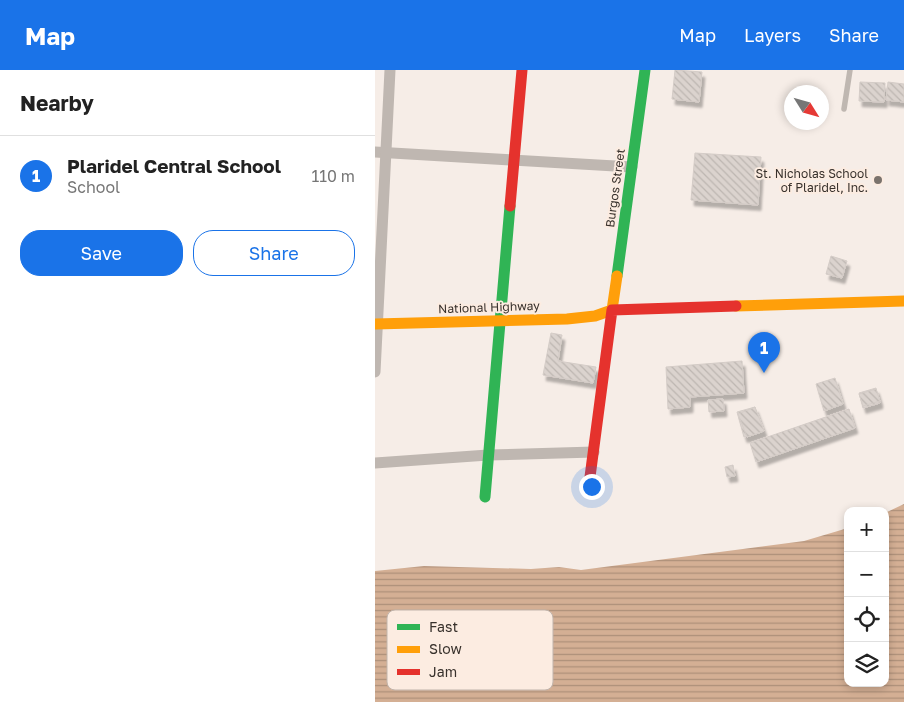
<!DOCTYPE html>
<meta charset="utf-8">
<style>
body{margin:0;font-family:"Golos Text",sans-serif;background:#f6f6f6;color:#222}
.controls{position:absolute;right:15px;bottom:15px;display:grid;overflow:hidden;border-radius:10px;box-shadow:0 2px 8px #0003}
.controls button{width:45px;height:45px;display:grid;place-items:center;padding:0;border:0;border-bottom:1px solid #e0e0e0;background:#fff;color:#222;font:25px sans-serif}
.compass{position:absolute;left:409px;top:15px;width:45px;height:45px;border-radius:50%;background:#fff;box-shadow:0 2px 8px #0003;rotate:127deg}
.you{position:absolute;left:216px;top:416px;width:18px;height:18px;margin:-12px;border:4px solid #fff;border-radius:50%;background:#1a73e8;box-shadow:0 0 0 8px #1a73e833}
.badge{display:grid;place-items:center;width:32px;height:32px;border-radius:50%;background:#1a73e8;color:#fff;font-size:16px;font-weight:700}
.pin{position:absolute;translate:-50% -41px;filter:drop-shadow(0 1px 2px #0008)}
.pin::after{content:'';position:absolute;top:26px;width:18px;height:15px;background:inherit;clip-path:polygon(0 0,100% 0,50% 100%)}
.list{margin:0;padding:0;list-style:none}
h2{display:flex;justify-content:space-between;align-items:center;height:65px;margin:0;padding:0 20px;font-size:21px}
h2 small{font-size:16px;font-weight:400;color:#767676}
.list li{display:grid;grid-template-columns:32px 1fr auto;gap:15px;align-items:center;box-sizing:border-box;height:80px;padding:0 20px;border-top:1px solid #e0e0e0}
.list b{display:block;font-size:19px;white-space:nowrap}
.list p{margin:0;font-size:16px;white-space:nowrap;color:#767676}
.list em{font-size:16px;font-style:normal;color:#767676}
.actions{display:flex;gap:10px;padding:15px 20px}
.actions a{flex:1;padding:11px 0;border:1px solid #1a73e8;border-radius:20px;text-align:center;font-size:18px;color:#1a73e8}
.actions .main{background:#1a73e8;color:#fff}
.icon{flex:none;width:28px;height:28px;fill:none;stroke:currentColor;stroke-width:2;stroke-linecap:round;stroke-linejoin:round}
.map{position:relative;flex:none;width:529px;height:632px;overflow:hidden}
header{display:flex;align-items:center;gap:30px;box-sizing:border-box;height:70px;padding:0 25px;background:#1a73e8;color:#fff}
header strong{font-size:24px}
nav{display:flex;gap:28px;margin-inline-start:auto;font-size:18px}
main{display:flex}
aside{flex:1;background:#fff}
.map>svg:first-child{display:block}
.water{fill:url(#water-rules)}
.building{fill:url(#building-back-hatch);stroke:#d4ccc7;filter:url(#shadow)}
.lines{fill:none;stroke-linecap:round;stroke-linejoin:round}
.lane{stroke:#bfb7b1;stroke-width:5.5}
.street{stroke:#bfb7b1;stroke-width:11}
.fast{stroke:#30b455;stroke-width:11}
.slow{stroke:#ff9f0a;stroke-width:11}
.jam{stroke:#e5322d;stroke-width:11}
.poi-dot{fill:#7a736d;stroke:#fcece1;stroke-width:2}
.labels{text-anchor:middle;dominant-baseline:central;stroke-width:4;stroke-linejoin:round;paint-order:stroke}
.poi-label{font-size:12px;fill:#38312c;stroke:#fcece1;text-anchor:end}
.street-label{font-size:12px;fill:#38312c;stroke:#fcece1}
.key{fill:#fcece1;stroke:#c1b4ab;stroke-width:1}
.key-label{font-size:14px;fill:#38312c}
</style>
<header>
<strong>Map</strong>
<nav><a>Map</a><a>Layers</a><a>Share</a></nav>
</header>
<main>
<aside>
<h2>Nearby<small></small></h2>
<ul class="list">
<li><span class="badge">1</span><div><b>Plaridel Central School</b><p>School</p></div><em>110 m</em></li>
</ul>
<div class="actions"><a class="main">Save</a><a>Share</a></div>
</aside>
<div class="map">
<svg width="529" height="632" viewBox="0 0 529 632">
<defs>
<pattern id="water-rules" width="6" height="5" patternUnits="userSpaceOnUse" patternTransform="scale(1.25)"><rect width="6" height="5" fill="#d4af94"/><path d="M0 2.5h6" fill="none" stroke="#ad8f79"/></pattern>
<pattern id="building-back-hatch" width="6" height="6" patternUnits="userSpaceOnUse" patternTransform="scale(1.25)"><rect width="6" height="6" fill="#dbd3ce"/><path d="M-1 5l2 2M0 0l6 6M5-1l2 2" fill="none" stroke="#bdb6b1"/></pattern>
<filter id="shadow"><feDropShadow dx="3" dy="5.5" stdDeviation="1" flood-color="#0004"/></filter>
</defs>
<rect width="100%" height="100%" fill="#f6ede7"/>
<polygon class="water" points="529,434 529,632 0,632 0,501 49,496 156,499 184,497 206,500 429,471 473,458 473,613 510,613 510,443"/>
<g class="building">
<polygon points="300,0 327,2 324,32 297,29"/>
<polygon points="485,12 510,13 509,32 484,31"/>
<polygon points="513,12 529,14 529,32 511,30"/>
<polygon points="320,83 386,87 383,135 316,130"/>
<polygon points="456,186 472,191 467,208 451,204"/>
<polygon points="176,263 187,265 183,291 221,297 218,313 168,305"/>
<polygon points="367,291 369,323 315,327 315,337 293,339 291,297"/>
<polygon points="460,308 468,334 449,341 441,314"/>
<polygon points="501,318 505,333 488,338 484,323"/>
<polygon points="501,319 505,331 488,336 484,324"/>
<polygon points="348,329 349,341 334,342 333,330"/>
<polygon points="380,337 387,362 369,367 362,342"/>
<polygon points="380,337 389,361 372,367 363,344"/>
<polygon points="474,339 480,358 381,392 375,373"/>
<polygon points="358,395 360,406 352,407 350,397"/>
</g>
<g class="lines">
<polyline class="lane" points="469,39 475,0"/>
<g class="street">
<polyline points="0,82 257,97"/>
<polyline points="0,302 15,0"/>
<polyline points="0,393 113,385 219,382"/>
</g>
<g class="fast">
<polyline points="242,206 270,0"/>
<polyline points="110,427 135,136"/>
</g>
<g class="slow">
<polyline points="361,236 529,231"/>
<polyline points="0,254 192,249 220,246 237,240 242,206"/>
</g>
<g class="jam">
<polyline points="135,136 147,0"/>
<polyline points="213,422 237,240 361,236"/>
</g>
</g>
<circle class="poi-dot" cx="503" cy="110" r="5"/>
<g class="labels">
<g class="poi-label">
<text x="493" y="103">St. Nicholas School<tspan x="493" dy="14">of Plaridel, Inc.</tspan></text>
</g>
<g class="street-label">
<text transform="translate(240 118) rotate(-82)">Burgos Street</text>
<text transform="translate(114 237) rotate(-2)">National Highway</text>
</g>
</g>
<rect x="12" y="540" width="166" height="80" rx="8" class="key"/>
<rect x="22" y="554" width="23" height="6" fill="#30b455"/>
<rect x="22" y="576" width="23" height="7" fill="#ff9f0a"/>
<rect x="22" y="599" width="23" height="6" fill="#e5322d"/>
<g class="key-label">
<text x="54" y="562">Fast</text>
<text x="54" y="584">Slow</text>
<text x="54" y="607">Jam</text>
</g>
</svg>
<div class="controls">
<button>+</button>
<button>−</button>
<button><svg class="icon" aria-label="locate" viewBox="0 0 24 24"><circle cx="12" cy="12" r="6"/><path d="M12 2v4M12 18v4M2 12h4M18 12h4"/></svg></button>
<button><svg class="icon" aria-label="layers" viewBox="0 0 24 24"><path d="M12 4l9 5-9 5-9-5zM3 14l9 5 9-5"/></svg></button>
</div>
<svg class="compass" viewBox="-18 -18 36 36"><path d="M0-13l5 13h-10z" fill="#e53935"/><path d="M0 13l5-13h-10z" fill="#767676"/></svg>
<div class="you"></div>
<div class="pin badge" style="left:389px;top:303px">1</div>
</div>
</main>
